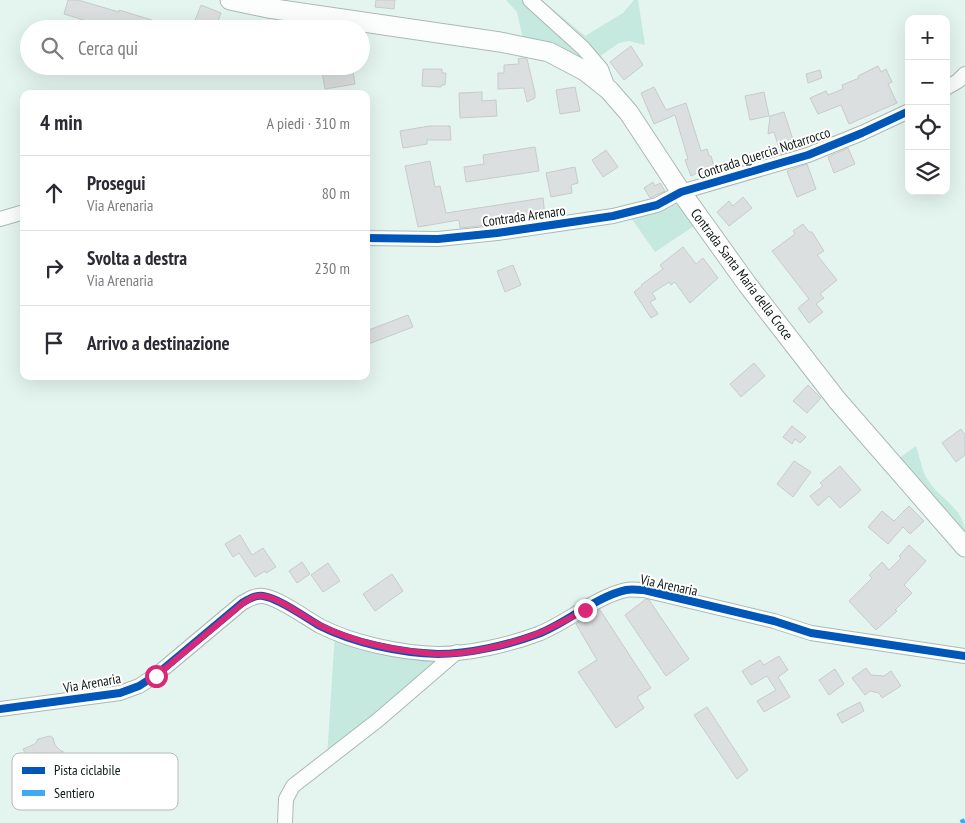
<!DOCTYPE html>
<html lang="it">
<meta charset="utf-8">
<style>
body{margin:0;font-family:"PT Sans Narrow",sans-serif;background:#f2f2f3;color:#2b2b33}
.controls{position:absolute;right:15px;top:15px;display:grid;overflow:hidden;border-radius:10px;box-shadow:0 5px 20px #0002}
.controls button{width:45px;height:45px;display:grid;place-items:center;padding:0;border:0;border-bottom:1px solid #e1e1e2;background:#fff;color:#2b2b33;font:25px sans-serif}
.stop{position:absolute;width:15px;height:15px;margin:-11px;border:4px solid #db2777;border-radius:50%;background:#fff}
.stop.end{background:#db2777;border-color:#fff;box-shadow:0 1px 5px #0008}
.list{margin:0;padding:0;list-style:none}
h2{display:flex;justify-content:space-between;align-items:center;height:65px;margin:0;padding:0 20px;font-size:21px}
h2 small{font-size:16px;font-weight:400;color:#7c7c81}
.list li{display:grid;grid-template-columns:32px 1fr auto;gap:15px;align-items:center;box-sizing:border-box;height:75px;padding:0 20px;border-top:1px solid #e1e1e2}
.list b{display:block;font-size:19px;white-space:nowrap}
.list p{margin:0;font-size:16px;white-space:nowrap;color:#7c7c81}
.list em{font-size:16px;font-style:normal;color:#7c7c81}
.icon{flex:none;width:28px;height:28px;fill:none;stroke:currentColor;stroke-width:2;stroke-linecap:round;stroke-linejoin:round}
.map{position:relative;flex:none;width:965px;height:823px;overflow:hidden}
.search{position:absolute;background:#fff;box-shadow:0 5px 20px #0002;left:20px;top:20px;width:350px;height:55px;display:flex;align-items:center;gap:12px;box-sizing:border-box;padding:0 18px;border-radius:28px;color:#7c7c81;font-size:19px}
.panel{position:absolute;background:#fff;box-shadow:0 5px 20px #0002;left:20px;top:90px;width:350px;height:290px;border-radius:10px}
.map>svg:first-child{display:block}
.green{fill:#c5e8df}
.building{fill:#dcdfdf;stroke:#c8cbca}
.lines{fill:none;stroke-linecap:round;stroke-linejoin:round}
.minor-casing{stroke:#acb9b5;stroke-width:16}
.major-casing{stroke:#acb9b5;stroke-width:21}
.minor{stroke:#fbfefd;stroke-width:14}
.major{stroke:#fbfefd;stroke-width:19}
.quiet{stroke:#3fa9f5;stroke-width:6;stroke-dasharray:12 6;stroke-linecap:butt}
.cycleway-casing{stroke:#fff;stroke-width:11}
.cycleway{stroke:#0057b8;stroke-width:8}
.route{stroke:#db2777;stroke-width:6}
.labels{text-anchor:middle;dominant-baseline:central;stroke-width:4;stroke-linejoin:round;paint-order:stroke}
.street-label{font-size:14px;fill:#0e1916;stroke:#fff}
.key{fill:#fff;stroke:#b7bab9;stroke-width:1}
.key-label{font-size:14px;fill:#0e1916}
</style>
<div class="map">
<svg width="965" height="823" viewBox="0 0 965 823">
<rect width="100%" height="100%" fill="#e4f5f0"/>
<g class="green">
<polygon points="506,0 542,0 585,36 623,13 634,0 638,0 645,45 629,41 619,43 599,57 587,61 523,39 517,12"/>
<polygon points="676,200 694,226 655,252 629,215"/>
<path d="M916,446c4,11 6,28 14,37 12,17 35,27 35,50l-67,-74z"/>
<polygon points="335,633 449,655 327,757"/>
</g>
<g class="building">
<polygon points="68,0 78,0 119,12 119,10 155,21 153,29 123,29 110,25 109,28 64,14"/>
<polygon points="376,0 395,0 394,9 375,7"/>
<polygon points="201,5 221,13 215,29 210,29 194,23"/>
<polygon points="631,46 643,65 624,80 610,62"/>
<polygon points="522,58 527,59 535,93 535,98 527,102 524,88 498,89 498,73 504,73 504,65 519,64 518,59"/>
<polygon points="321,66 352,66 355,84 325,89"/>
<polygon points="878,66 881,72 886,69 892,82 888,84 897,103 849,124 841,105 818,114 810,98 826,91 828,95 843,89 842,85 859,78 858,76"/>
<polygon points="423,69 442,69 442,73 446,73 445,85 441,85 441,87 422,86"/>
<polygon points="820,70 822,78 808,83 806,74"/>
<polygon points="575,87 580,111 560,114 556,90"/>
<polygon points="654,87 666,110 686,103 701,151 707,149 709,156 711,156 716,173 699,178 697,173 691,176 685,160 688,159 675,115 654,124 641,93"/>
<polygon points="482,92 482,101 496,100 497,116 460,118 459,93"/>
<polygon points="764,92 769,116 750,120 745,96"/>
<polygon points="784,112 796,149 781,154 774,132 768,134 770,116"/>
<polygon points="429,126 450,126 451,140 427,140 427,144 403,148 400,131"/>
<polygon points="535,147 539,171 466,182 464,167 484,164 483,155"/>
<polygon points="848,148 855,164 834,173 828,157"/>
<polygon points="606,150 618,167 603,177 592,160"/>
<polygon points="430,161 435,187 440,186 446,213 543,198 545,216 496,224 460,228 459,220 418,227 405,166"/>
<polygon points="807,164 816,189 797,197 787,171"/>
<polygon points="575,167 578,183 571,185 572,193 551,197 546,173"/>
<polygon points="653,182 655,186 660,183 665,191 650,198 644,188"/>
<polygon points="743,197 752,208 729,226 717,212 729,201 733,206"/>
<polygon points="803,224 809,232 812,232 824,251 817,255 837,280 820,294 824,298 816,304 823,312 809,323 798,308 809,299 772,251 795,234 793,231"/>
<polygon points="683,247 696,264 703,258 718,278 690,303 675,282 671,285 669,282 652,293 656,299 650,302 658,314 651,318 634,292 642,286 641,285 663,269 660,265"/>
<polygon points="513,265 521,285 505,292 497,271"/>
<polygon points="408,315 413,327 366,345 366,331"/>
<polygon points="754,363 765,376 741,397 730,384"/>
<polygon points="808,385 821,398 807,413 793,401"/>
<polygon points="792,426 806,437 800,443 795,439 792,444 783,437"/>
<polygon points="961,429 965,435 965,455 956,462 942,443"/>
<polygon points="794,461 811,472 793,497 777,484"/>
<polygon points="840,466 861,490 840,508 829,496 818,506 810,496 823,486 820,483"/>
<polygon points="909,506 924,521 910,534 903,527 888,544 868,527 882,511 894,521"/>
<polygon points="240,535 252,555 263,548 276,567 266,573 265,571 255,577 239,553 233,557 225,544"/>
<polygon points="909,545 926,561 904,585 912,593 895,610 897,611 876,630 849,601 872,578 869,575 882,562 889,570 901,558 899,556"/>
<polygon points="302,562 310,574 297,583 289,571"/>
<polygon points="328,563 340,581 323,592 311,575"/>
<polygon points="392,574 403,591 375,611 363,594"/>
<polygon points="646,599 649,600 689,659 666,676 625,615"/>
<polygon points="600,610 651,688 637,697 644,708 616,728 578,672 597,660 576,624"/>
<polygon points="779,656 788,670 778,677 790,697 764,712 757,701 776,690 767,676 751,685 742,671 760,660 764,665"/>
<polygon points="866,668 871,675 884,676 891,671 901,686 882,698 879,693 870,691 865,695 852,678"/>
<polygon points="835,669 844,684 829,695 819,680"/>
<polygon points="860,702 864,711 842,723 837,714"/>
<polygon points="707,707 748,770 737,779 694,715"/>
<polygon points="50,736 53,738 55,745 61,751 63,751 64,761 35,770 31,755 27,757 23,749 35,744 38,739"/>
</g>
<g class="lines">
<defs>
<g id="minor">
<polyline points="530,0 583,48 601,69 609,90"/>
<polyline points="946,88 958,81 965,74"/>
<polyline points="0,219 24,212"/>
<polyline points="366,238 438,239 497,233 613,216 657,205 681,192 808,155 862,133 909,111"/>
<path d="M0,709l120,-16 19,-7 17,-11 86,-72c7,-4 13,-8 21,-7 16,2 43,22 57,30 33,17 81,27 118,28 30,0 71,-9 100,-20 29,-11 57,-37 88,-44 5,-1 12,0 18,0l130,31 37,12 154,23"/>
<polyline points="285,823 286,799 293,786 378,720 457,652"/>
</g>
<polyline id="major" points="230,0 268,8 500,42 549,52 585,71 609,90 629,113 681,192 747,284 837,400 965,547"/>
</defs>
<use href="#minor" class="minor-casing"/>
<use href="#major" class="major-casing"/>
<use href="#minor" class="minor"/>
<use href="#major" class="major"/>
<polyline class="quiet" points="961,823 965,821"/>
<defs>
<g id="cycleway">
<polyline points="366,238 438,239 497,233 613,216 657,205 681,192 808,155 862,133 909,111"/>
<path d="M0,709l120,-16 19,-7 17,-11 86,-72c7,-4 13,-8 21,-7 16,2 43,22 57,30 33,17 81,27 118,28 30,0 71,-9 100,-20 29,-11 57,-37 88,-44 5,-1 12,0 18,0l130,31 37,12 154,23"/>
</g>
</defs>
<use href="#cycleway" class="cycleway-casing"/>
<use href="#cycleway" class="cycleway"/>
</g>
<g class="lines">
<path class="route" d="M156,676l86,-72c7,-5 13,-9 21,-8 17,2 42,22 58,30 35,17 76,25 115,28 30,1 72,-9 101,-20 16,-6 32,-16 48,-24"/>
</g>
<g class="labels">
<g class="street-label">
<text transform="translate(764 153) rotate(-18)">Contrada Quercia Notarrocco</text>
<text transform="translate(524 216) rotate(-8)">Contrada Arenaro</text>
<text transform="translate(742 274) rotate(53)">Contrada Santa Maria della Croce</text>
<text transform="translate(669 585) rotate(12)">Via Arenaria</text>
<text transform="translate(92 683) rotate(-10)">Via Arenaria</text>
</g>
</g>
<rect x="12" y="753" width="166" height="57" rx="8" class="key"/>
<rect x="22" y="767" width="23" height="7" fill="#0057b8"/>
<rect x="22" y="790" width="23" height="6" fill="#3fa9f5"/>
<g class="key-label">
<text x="54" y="775">Pista ciclabile</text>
<text x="54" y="798">Sentiero</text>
</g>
</svg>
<div class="controls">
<button>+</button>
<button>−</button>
<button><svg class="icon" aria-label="locate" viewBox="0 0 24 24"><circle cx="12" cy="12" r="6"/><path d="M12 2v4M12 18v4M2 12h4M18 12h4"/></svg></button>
<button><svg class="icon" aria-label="layers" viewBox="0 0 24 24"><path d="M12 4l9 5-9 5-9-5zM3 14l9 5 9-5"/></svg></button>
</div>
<div class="stop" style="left:156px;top:676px"></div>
<div class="stop end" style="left:585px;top:610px"></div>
<div class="search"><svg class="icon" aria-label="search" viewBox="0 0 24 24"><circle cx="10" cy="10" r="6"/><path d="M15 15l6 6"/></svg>Cerca qui</div>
<section class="panel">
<h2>4 min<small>A piedi · 310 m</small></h2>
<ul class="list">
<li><svg class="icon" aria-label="ahead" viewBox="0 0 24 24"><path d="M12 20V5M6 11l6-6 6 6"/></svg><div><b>Prosegui</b><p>Via Arenaria</p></div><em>80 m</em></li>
<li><svg class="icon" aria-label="right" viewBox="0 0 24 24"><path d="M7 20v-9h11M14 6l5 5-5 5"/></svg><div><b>Svolta a destra</b><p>Via Arenaria</p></div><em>230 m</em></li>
<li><svg class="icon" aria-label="arrive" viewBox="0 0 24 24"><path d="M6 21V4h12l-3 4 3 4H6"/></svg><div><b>Arrivo a destinazione</b></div></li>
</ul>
</section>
</div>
